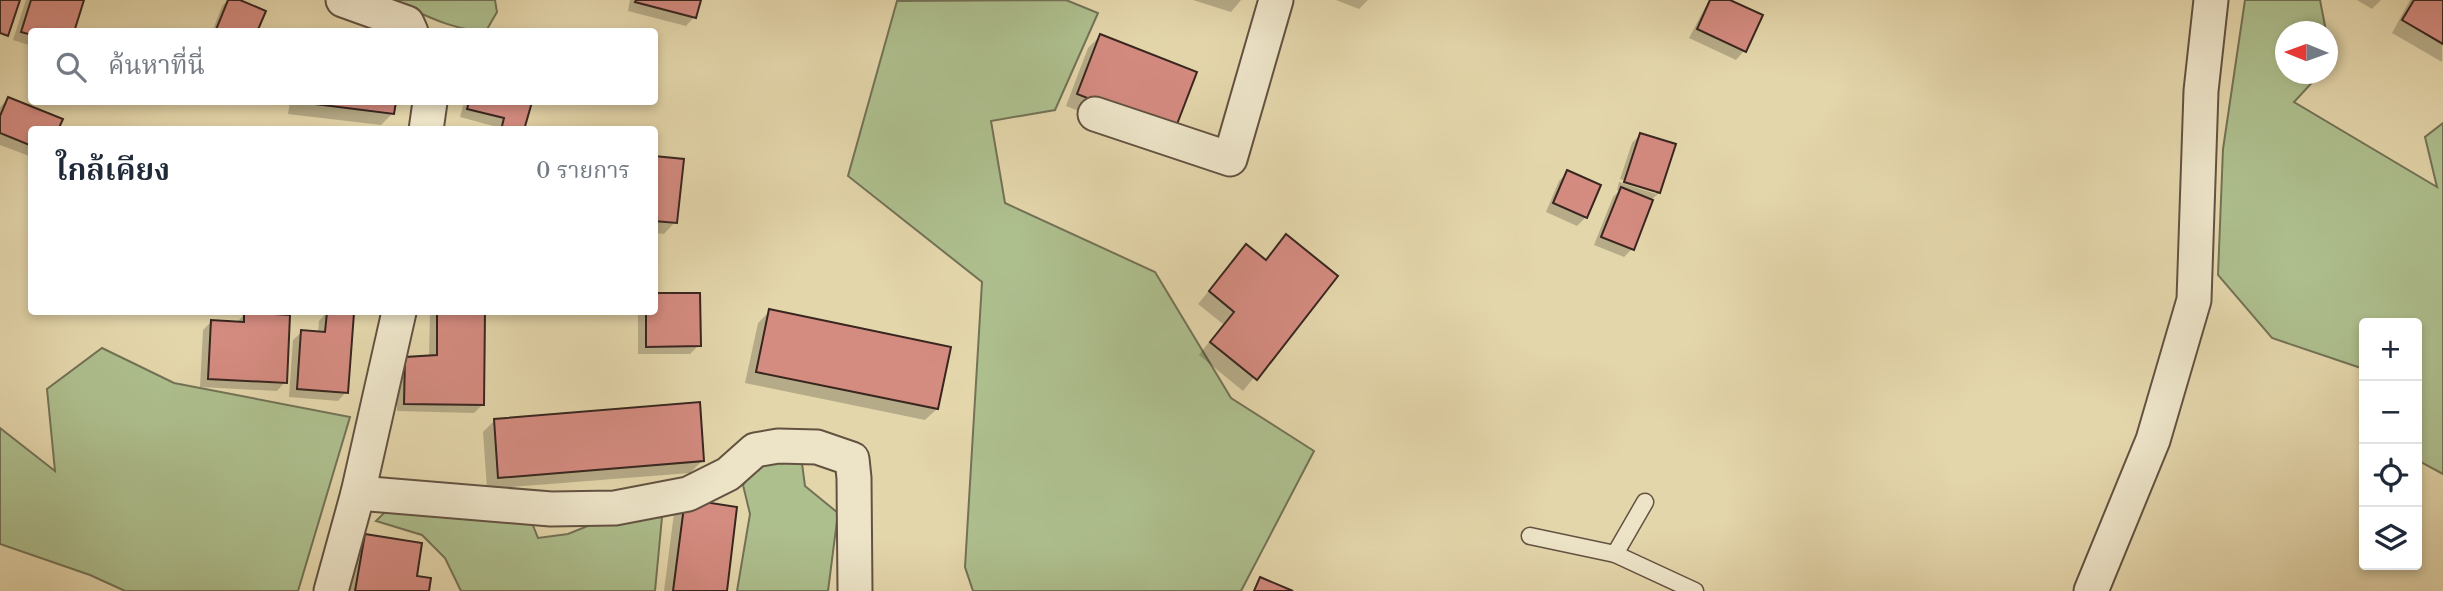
<!DOCTYPE html>
<html lang="th">
<meta charset="utf-8">
<style>
body{margin:0;font-family:"Libre Caslon Text","Noto Serif Thai",serif;background:#f6f6f7;color:#1f2937}
.controls{position:absolute;right:21px;bottom:21px;display:grid;overflow:hidden;border-radius:7px;box-shadow:0 4px 10px #0003}
.controls button{width:63px;height:63px;display:grid;place-items:center;padding:0;border:0;border-bottom:2px solid #e0e1e3;background:#fff;color:#1f2937;font:35px sans-serif}
.compass{position:absolute;left:2275px;top:21px;width:63px;height:63px;border-radius:50%;background:#fff;box-shadow:0 4px 10px #0003;rotate:271deg}
.list{margin:0;padding:0;list-style:none}
h2{display:flex;justify-content:space-between;align-items:center;height:91px;margin:0;padding:0 28px;font-size:30px}
h2 small{font-size:23px;font-weight:400;color:#747a83}
.icon{flex:none;width:38px;height:38px;fill:none;stroke:currentColor;stroke-width:2;stroke-linecap:round;stroke-linejoin:round}
.map{position:relative;flex:none;width:2443px;height:591px;overflow:hidden}
.search{position:absolute;background:#fff;box-shadow:0 4px 10px #0003;left:28px;top:28px;width:630px;height:77px;display:flex;align-items:center;gap:18px;box-sizing:border-box;padding:0 24px;border-radius:7px;color:#747a83;font-size:26px}
.panel{position:absolute;background:#fff;box-shadow:0 4px 10px #0003;left:28px;top:126px;width:630px;height:189px;border-radius:7px}
.map>svg:first-child{display:block}
.green{fill:#aebf8e;stroke:#737256;stroke-width:2}
.shadow{fill:#0003}
.building{fill:#d48b80;stroke:#38261f;stroke-width:2}
.lines{fill:none;stroke-linecap:round;stroke-linejoin:round}
.lane-casing{stroke:#635242;stroke-width:19}
.street-casing{stroke:#635242;stroke-width:37}
.lane{stroke:#ede4c8;stroke-width:16}
.street{stroke:#ede4c8;stroke-width:33}
</style>
<div class="map">
<svg width="2443" height="591" viewBox="0 0 2443 591">
<rect width="100%" height="100%" fill="#e4d6ab"/>
<filter id="stains"><feTurbulence type="fractalNoise" baseFrequency=".00286" numOctaves="4"/><feColorMatrix values="0 0 0 0 .2 0 0 0 0 .09 0 0 0 0 .02 0 0 0 .5 -.17"/></filter>
<radialGradient id="worn" r=".72"><stop offset=".6" stop-color="#630" stop-opacity="0"/><stop offset="1" stop-color="#630" stop-opacity=".3"/></radialGradient>
<g class="green">
<path d="M391,0h104l2,12 -11,19c-34,0 -65,-18 -95,-31z"/>
<polygon points="1066,0 1098,13 1055,110 991,121 1005,203 1155,272 1231,398 1314,451 1241,591 973,591 965,567 982,282 848,176 897,1"/>
<polygon points="2245,0 2320,0 2326,31 2286,32 2286,74 2320,74 2294,102 2437,187 2425,137 2443,123 2443,474 2417,460 2417,323 2364,323 2364,369 2272,338 2218,275 2223,149"/>
<polygon points="102,348 174,383 350,417 298,591 125,591 90,575 0,544 0,428 55,471 47,389"/>
<polygon points="801,456 805,486 838,513 828,591 737,591 750,514 743,485 759,465"/>
<polygon points="387,510 530,518 538,538 568,534 600,521 662,517 655,591 461,591 445,558 422,535 376,521"/>
</g>
<g class="shadow">
<polygon points="26,0 82,0 32,32 32,46 13,40"/>
<polygon points="228,0 235,0 255,32 212,32 222,6"/>
<polygon points="630,0 699,0 694,17 686,26 628,11"/>
<polygon points="1193,0 1241,0 1231,12"/>
<polygon points="1336,0 1368,0 1359,9"/>
<polygon points="1709,0 1726,0 1760,16 1744,51 1736,60 1689,38"/>
<polygon points="2357,0 2381,0 2372,9"/>
<polygon points="2410,0 2443,0 2442,62 2392,33"/>
<polygon points="308,29 329,32 306,32"/>
<polygon points="1100,36 1161,143 1066,106 1088,48"/>
<polygon points="8,99 32,130 32,157 0,145 0,107"/>
<polygon points="290,102 394,102 393,113 381,125 288,114"/>
<polygon points="464,102 530,102 522,130 496,130 497,127 460,117"/>
<polygon points="1640,135 1659,193 1651,200 1632,249 1624,257 1594,245 1613,197 1619,191 1617,190 1619,182 1656,194 1656,190 1620,179 1632,143"/>
<polygon points="654,158 675,222 664,234 654,233"/>
<polygon points="1568,172 1586,217 1577,226 1546,212 1559,181"/>
<polygon points="1286,237 1336,276 1243,391 1199,355 1223,324 1198,304 1246,246 1265,261"/>
<polygon points="770,311 937,409 925,420 745,383 758,323"/>
<polygon points="327,312 346,392 338,401 289,397 293,340 302,332 318,333 319,321"/>
<polygon points="430,312 483,312 483,404 474,413 397,411 397,367 406,358 429,357"/>
<polygon points="638,312 654,312 699,345 690,354 638,354"/>
<polygon points="245,314 285,382 277,391 200,387 203,330 211,322 236,323"/>
<polygon points="495,420 702,461 690,473 487,489 483,432"/>
<polygon points="685,501 725,591 664,591 674,513"/>
<polygon points="365,535 415,577 428,591 346,591 353,547"/>
</g>
<g class="building">
<polygon points="0,0 20,0 8,36 0,33"/>
<polygon points="31,0 84,0 74,32 32,32 32,35 21,32"/>
<polygon points="228,0 240,0 266,11 257,32 215,32"/>
<polygon points="636,0 701,0 696,18 635,2"/>
<polygon points="1710,0 1730,0 1763,15 1746,52 1697,29"/>
<polygon points="2414,0 2443,0 2443,44 2402,20"/>
<polygon points="1100,34 1197,72 1174,132 1077,94"/>
<polygon points="8,97 63,119 58,130 32,130 32,146 0,133 0,116"/>
<polygon points="299,102 396,102 394,114"/>
<polygon points="469,102 532,102 524,130 501,130 504,118 467,109"/>
<polygon points="1640,133 1676,144 1660,193 1624,182"/>
<polygon points="654,156 684,159 677,223 654,221"/>
<polygon points="1567,170 1601,185 1587,218 1553,203"/>
<polygon points="1621,187 1653,200 1634,250 1601,237"/>
<polygon points="1286,234 1338,276 1257,380 1210,342 1234,312 1209,291 1246,244 1266,260"/>
<polygon points="654,293 700,293 701,346 646,347 646,312 654,312"/>
<polygon points="769,309 951,347 938,409 756,372"/>
<polygon points="244,312 290,315 287,383 208,379 211,320 244,322"/>
<polygon points="327,312 354,313 348,393 297,389 301,330 325,332"/>
<polygon points="437,312 485,312 484,405 404,404 405,357 437,355"/>
<polygon points="700,402 704,461 498,478 494,419"/>
<polygon points="685,499 737,507 727,591 673,591"/>
<polygon points="365,534 422,543 417,576 431,578 429,591 355,591"/>
<polygon points="1260,577 1293,591 1254,591"/>
</g>
<g class="lines">
<defs>
<g id="lane">
<polyline points="1530,536 1615,554 1695,591"/>
<polyline points="1615,554 1645,502"/>
</g>
<g id="street">
<polyline points="343,0 407,23 411,32"/>
<polyline points="1095,114 1230,159 1276,0"/>
<polyline points="426,130 430,102"/>
<polyline points="358,493 551,509 615,508 688,494 728,474 755,450 778,446 817,447 852,459 854,478 855,591"/>
<polyline points="331,591 358,493 399,312"/>
<polyline points="2091,591 2153,440 2194,300 2201,91 2211,0"/>
</g>
</defs>
<use href="#lane" class="lane-casing"/>
<use href="#street" class="street-casing"/>
<use href="#lane" class="lane"/>
<use href="#street" class="street"/>
</g>
<rect width="100%" height="100%" filter="url(#stains)"/>
<rect width="100%" height="100%" fill="url(#worn)"/>
</svg>
<div class="controls">
<button>+</button>
<button>−</button>
<button><svg class="icon" aria-label="locate" viewBox="0 0 24 24"><circle cx="12" cy="12" r="6"/><path d="M12 2v4M12 18v4M2 12h4M18 12h4"/></svg></button>
<button><svg class="icon" aria-label="layers" viewBox="0 0 24 24"><path d="M12 4l9 5-9 5-9-5zM3 14l9 5 9-5"/></svg></button>
</div>
<svg class="compass" viewBox="-18 -18 36 36"><path d="M0-13l5 13h-10z" fill="#e53935"/><path d="M0 13l5-13h-10z" fill="#747a83"/></svg>
<div class="search"><svg class="icon" aria-label="search" viewBox="0 0 24 24"><circle cx="10" cy="10" r="6"/><path d="M15 15l6 6"/></svg>ค้นหาที่นี่</div>
<section class="panel">
<h2>ใกล้เคียง<small>0 รายการ</small></h2>
<ul class="list">
</ul>
</section>
</div>
